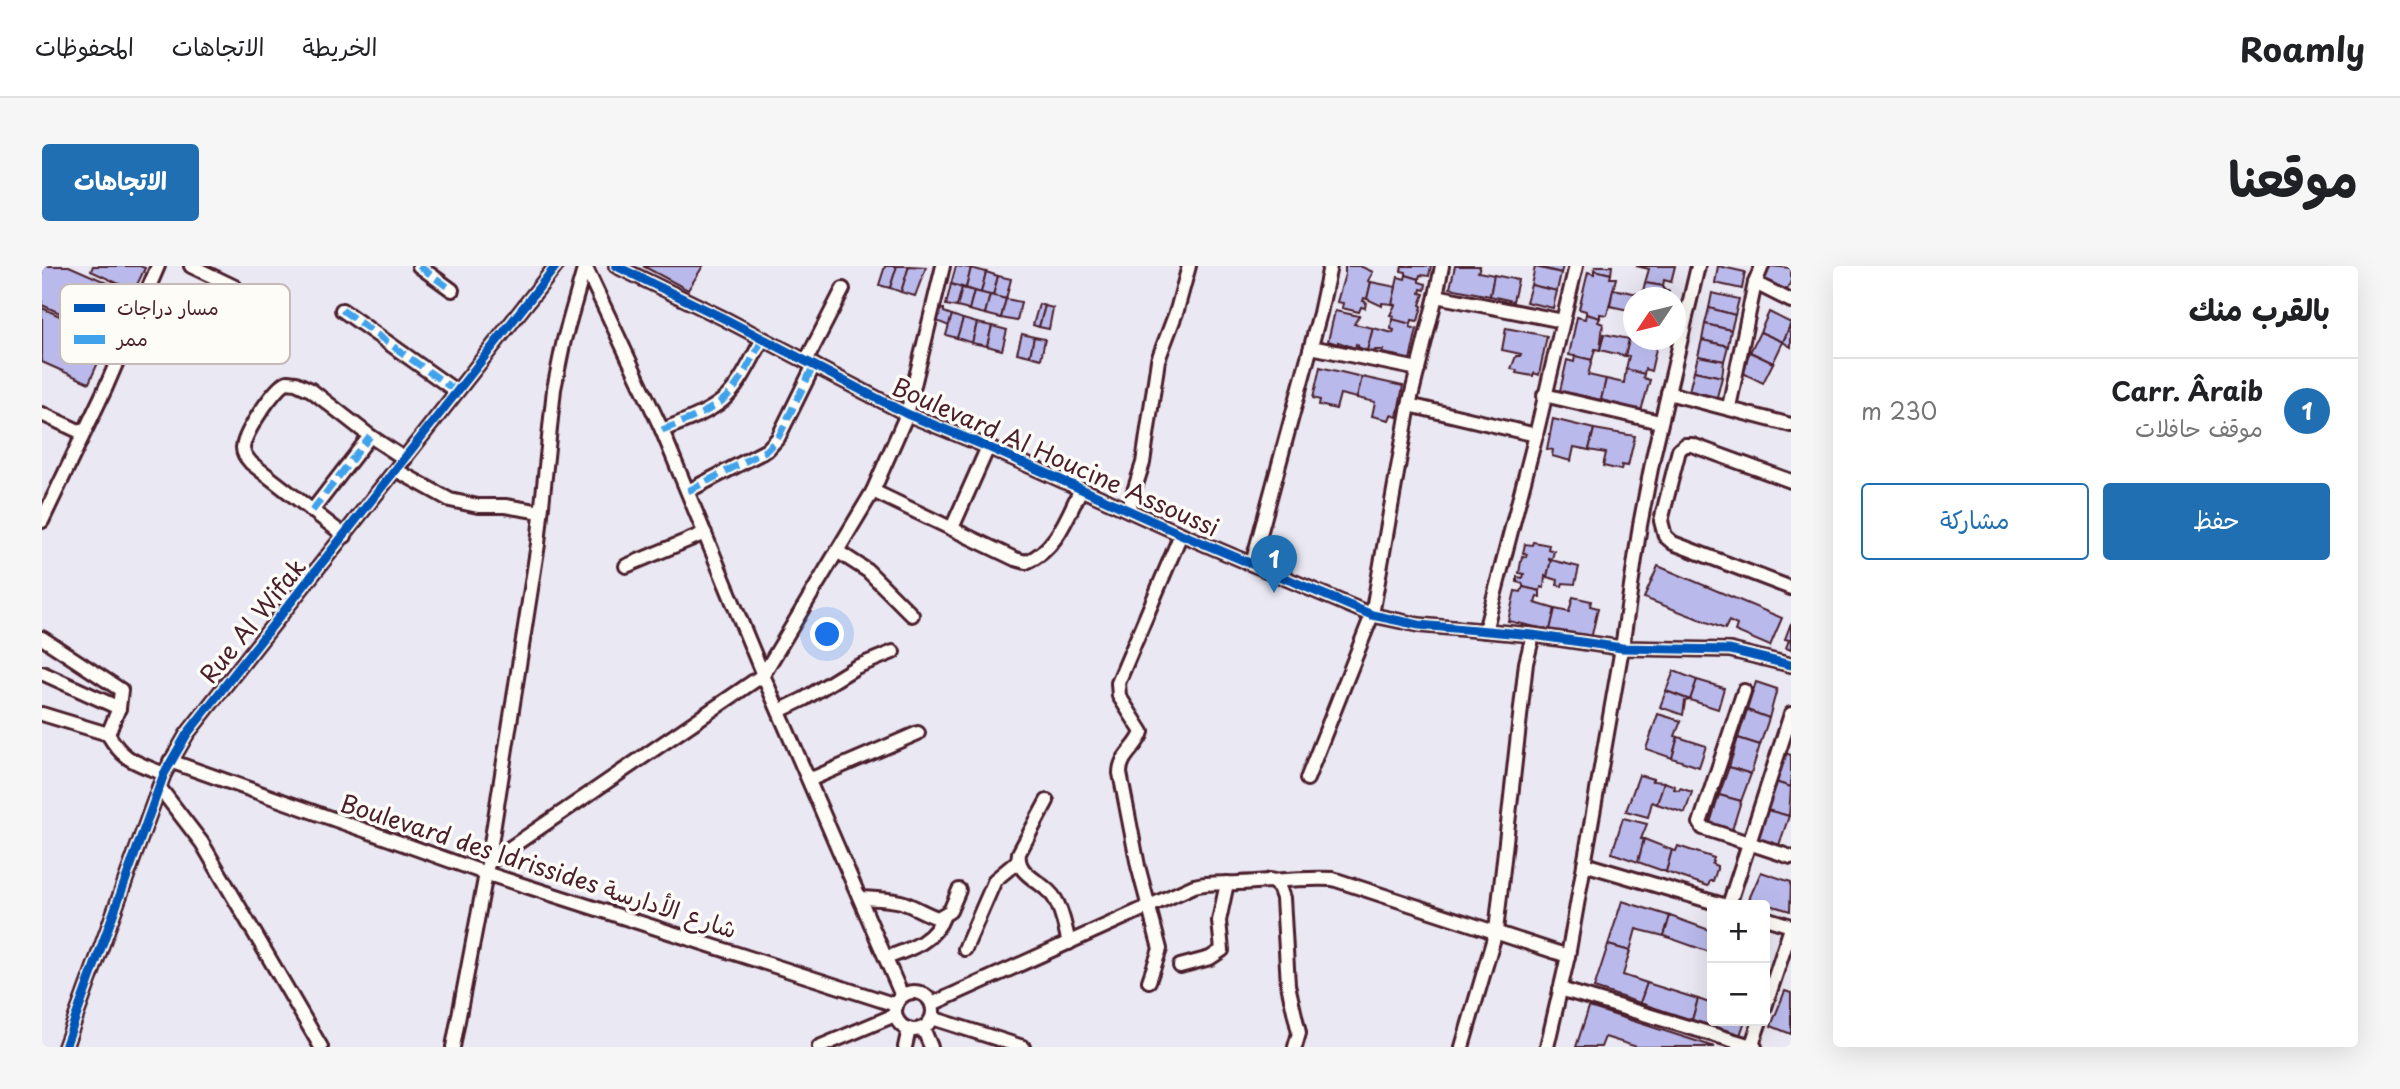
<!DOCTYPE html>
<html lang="ar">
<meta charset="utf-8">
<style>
body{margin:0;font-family:"Playpen Sans","Playpen Sans Arabic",sans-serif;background:#f6f6f6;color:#202124;direction:rtl}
.controls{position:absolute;right:21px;bottom:21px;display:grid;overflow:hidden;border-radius:7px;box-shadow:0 7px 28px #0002}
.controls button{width:63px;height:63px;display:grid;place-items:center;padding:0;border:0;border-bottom:2px solid #e0e0e0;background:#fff;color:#202124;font:35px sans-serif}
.compass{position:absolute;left:1581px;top:21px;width:63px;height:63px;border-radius:50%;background:#fff;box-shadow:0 7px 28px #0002;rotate:235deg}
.you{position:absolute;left:786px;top:369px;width:24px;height:24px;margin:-18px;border:5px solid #fff;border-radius:50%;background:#1a73e8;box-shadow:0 0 0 10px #1a73e833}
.badge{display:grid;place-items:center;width:46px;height:46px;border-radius:50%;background:#1f6fb2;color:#fff;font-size:23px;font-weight:700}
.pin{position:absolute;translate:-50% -58px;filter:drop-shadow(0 2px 4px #0008)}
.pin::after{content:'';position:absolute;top:37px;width:24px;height:21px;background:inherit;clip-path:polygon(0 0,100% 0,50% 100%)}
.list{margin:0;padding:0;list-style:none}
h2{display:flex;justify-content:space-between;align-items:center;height:91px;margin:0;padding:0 28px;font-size:30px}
h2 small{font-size:23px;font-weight:400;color:#757577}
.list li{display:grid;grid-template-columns:46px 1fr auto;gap:21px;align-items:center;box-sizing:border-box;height:105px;padding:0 28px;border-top:2px solid #e0e0e0}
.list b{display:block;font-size:26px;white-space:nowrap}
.list p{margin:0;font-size:23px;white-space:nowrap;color:#757577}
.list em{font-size:23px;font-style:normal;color:#757577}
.actions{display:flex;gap:14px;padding:21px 28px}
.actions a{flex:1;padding:16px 0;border:2px solid #1f6fb2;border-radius:7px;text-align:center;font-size:24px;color:#1f6fb2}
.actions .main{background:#1f6fb2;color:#fff}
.map{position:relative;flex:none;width:1749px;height:781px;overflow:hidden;direction:ltr;border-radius:7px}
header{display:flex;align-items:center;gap:42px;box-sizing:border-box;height:98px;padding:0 35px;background:#fff;border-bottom:2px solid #e0e0e0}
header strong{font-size:33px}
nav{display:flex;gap:38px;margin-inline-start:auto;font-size:24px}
.intro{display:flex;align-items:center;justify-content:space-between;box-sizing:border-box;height:168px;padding:0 42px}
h1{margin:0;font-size:49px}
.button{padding:18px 32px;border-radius:7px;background:#1f6fb2;color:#fff;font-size:24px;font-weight:700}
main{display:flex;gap:42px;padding:0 42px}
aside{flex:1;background:#fff;border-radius:7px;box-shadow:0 7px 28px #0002}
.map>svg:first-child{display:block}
.building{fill:#b9baeb;stroke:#4a1f2b;stroke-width:2}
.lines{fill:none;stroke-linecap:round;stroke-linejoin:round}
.minor-casing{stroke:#4a1f2b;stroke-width:18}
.minor{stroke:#fdfcf7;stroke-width:12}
.quiet{stroke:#40a2eb;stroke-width:7;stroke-dasharray:14 7;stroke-linecap:butt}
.cycleway-casing{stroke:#fdfcf7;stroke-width:13}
.cycleway{stroke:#0057b8;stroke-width:9}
.labels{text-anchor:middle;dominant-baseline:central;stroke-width:7;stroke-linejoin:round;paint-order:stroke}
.street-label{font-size:24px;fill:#4a1f2b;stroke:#fdfcf7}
.key{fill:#fdfcf7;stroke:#c7baba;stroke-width:2}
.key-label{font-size:19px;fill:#4a1f2b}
</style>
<header>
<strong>Roamly</strong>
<nav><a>الخريطة</a><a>الاتجاهات</a><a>المحفوظات</a></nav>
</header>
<div class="intro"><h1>موقعنا</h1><a class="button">الاتجاهات</a></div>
<main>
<aside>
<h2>بالقرب منك<small></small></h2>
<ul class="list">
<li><span class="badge">1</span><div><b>Carr. Âraib</b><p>موقف حافلات</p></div><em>230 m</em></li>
</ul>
<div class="actions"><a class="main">حفظ</a><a>مشاركة</a></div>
</aside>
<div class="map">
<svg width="1749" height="781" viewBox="0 0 1749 781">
<rect width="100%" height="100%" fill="#e9e8f3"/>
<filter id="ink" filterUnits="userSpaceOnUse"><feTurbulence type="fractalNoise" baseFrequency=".0143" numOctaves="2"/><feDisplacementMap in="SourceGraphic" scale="14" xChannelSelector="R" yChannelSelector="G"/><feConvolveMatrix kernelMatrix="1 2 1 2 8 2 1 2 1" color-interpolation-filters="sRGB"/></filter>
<g filter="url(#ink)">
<g class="building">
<polygon points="0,0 27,0 91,28 72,71 0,39"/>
<polygon points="51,0 98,0 103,2 92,25 49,5"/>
<polygon points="601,0 661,0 646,24"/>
<polygon points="843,0 855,0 848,22 837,19"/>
<polygon points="855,0 867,0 859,26 848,22"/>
<polygon points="867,0 884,1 873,30 859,26"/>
<polygon points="914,0 929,2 924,22 909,18"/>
<polygon points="1303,0 1318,0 1331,6 1326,15 1329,16 1325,33 1322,32 1321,35 1324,36 1323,42 1319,41 1317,46 1300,42 1301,37 1295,36 1303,8"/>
<polygon points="1360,0 1389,0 1387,10 1378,9 1377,13 1364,9 1364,6 1359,5"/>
<polygon points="1413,0 1438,0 1436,6 1452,9 1448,30 1408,22"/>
<polygon points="1493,0 1521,0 1519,7"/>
<polygon points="1554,0 1570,0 1569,8 1552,4"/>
<polygon points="1594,0 1633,0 1629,16 1622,14 1621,20 1603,17 1607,3"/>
<polygon points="1676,0 1703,6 1700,23 1673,17"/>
<polygon points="1727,0 1749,2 1749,15 1745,24 1721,13"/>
<polygon points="1493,1 1519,7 1515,25 1489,19"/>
<polygon points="929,2 944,6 939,27 924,22"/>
<polygon points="1552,4 1569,8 1568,12 1574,12 1565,49 1558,48 1558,52 1544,48 1544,45 1537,43 1546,6 1552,8"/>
<polygon points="944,6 956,10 951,30 939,27"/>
<polygon points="1364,9 1377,13 1377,16 1384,18 1383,24 1379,23 1378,27 1382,28 1378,39 1380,40 1376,55 1370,54 1369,58 1351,54 1352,50 1348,49 1353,39 1350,38 1356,11 1363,13"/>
<polygon points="1452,9 1476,14 1471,35 1448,30"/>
<polygon points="956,10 969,13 964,33 951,30"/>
<polygon points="1329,16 1354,21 1350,38 1340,37 1340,40 1325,33"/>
<polygon points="1603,17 1621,20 1621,23 1627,25 1625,32 1595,32 1596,28 1600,29"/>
<polygon points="909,18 920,22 915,41 904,39"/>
<polygon points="1489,19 1515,25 1511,42 1484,36"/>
<polygon points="920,22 932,25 927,44 915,41"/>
<polygon points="1571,23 1596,28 1595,32 1591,32 1591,45 1568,40"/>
<polygon points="932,25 948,29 943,48 927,44"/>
<polygon points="1670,27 1697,33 1693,49 1667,42"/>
<polygon points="948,29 964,33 959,52 943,48"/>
<polygon points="964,33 979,36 975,55 959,52"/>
<polygon points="997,38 1003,40 997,61 991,59"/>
<polygon points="1003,40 1011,42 1007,63 997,61"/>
<polygon points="0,42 67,72 47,117 0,96"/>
<polygon points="1667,42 1693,49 1689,64 1663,58"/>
<polygon points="902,43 902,46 910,49 907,60 892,54 895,44"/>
<polygon points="1293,45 1317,50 1312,58 1331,62 1325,85 1316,81 1316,79 1314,78 1313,82 1296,76 1296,78 1286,75"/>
<polygon points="1727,46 1749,57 1741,76 1718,66"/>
<polygon points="1544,48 1558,52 1556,56 1561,58 1558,84 1553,83 1550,94 1527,89 1535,51 1543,53"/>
<polygon points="910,49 921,53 915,72 904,69"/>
<polygon points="921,53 935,57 930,77 915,72"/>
<polygon points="1350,53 1369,58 1368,61 1375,63 1368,94 1357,92 1357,90 1340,87 1341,84 1333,84 1332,87 1325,85 1331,62 1351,67 1352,64 1349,63"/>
<polygon points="935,57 950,60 945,80 930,77"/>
<polygon points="1663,58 1689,64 1686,80 1660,74"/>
<polygon points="1749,58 1749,81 1741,76"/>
<polygon points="950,60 965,64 960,84 945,80"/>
<polygon points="1464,62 1505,70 1497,109 1492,107 1491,110 1474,107 1475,104 1469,103 1474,90 1478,90 1479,88 1460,84"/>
<polygon points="1591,63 1591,74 1616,74 1609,105 1603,103 1602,108 1584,103 1587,90 1583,90 1587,73 1590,73"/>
<polygon points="1718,66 1741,76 1731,97 1708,86"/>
<polygon points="980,68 992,71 988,90 975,87"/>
<polygon points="1562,68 1587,73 1583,90 1558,84"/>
<polygon points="992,71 1003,73 999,93 988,90"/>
<polygon points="1660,74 1686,80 1682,95 1656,90"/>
<polygon points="1708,86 1731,97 1721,117 1699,106"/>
<polygon points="1533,90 1550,94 1546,109 1564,113 1559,134 1518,125 1525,94 1532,96"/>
<polygon points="1656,90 1682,95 1680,111 1652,105"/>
<polygon points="1278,101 1320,111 1315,132 1298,128 1294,143 1277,139 1278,134 1271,132"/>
<polygon points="1584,103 1602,108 1601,112 1608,114 1599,145 1559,134 1564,113 1582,117"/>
<polygon points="1652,105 1680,111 1675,131 1647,125"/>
<polygon points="1320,111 1361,120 1355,151 1349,149 1347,154 1330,150 1333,136 1315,132"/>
<polygon points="1511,153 1552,163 1547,184 1532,181 1529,195 1510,190 1511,184 1505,183"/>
<polygon points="1552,163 1593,170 1586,200 1580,199 1579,204 1561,200 1564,187 1547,184"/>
<polygon points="1491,276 1507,279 1506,283 1512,285 1510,293 1507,292 1507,294 1509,294 1505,311 1503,310 1502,322 1499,321 1498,325 1481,321 1481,318 1475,316 1475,311 1481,312 1482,308 1477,307 1480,290 1484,291 1485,288 1481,287 1483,278 1490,279"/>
<polygon points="1509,294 1537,301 1533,318 1521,317 1520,320 1515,319 1516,314 1505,311"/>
<polygon points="1616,300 1740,352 1728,380 1693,365 1695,359 1687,355 1683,363 1602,332"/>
<polygon points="1481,321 1498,325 1498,331 1495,330 1493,337 1513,343 1508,364 1466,355 1473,325 1479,326"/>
<polygon points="1531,331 1549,335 1548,340 1556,342 1549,373 1508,364 1513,343 1527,346"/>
<polygon points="1749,357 1749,384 1744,382 1747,374 1743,373"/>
<polygon points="1632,405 1655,414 1648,434 1624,425"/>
<polygon points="1655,414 1682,422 1676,443 1648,434"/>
<polygon points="1714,416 1735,423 1727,452 1705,444"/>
<polygon points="1624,425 1648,434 1643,435 1641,449 1618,441"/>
<polygon points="1705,444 1727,452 1718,479 1696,472"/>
<polygon points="1616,448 1639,455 1633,470 1636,471 1630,492 1604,483"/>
<polygon points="1636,471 1664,480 1657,501 1630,492"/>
<polygon points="1696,472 1718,479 1709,508 1687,501"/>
<polygon points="1743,487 1749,489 1749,521 1733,516"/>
<polygon points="1687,501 1709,508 1699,535 1677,529"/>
<polygon points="1597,509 1611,513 1610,515 1622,516 1615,538 1610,536 1606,551 1584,545"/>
<polygon points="1622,516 1633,520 1632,523 1637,524 1638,522 1650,526 1643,547 1615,538"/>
<polygon points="1733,516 1749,521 1747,550 1725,544"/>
<polygon points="1677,529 1699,535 1690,564 1668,557"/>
<polygon points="1725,544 1747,550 1737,579 1715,572"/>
<polygon points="1581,552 1605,558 1599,573 1602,573 1596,596 1570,587"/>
<polygon points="1602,573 1630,584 1624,606 1596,596"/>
<polygon points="1636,580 1672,592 1670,598 1675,600 1675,603 1671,615 1668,615 1666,620 1624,606 1630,584 1634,585"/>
<polygon points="1719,606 1749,616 1748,645 1707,633"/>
<polygon points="1580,635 1628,650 1622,670 1594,663 1588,685 1566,679"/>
<polygon points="1628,650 1670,665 1670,687 1622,670"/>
<polygon points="1566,679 1588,685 1581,709 1605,717 1598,737 1552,722"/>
<polygon points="1605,717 1656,733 1650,754 1598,737"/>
<polygon points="1743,725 1749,727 1749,768 1729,760"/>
<polygon points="1656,733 1670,738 1670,755 1703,755 1698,769 1650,754"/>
<polygon points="1547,741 1673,781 1595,781 1563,771 1559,781 1534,781"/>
</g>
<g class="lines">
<defs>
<g id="minor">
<polyline points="149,0 193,21"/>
<polyline points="377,0 410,24"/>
<polyline points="543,0 620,164 721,409 860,730"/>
<polyline points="574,0 683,53 865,148 946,181 1139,268 1330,349 1377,359 1491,369 1580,382 1688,384 1749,399"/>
<polyline points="1400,0 1394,30 1521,55"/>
<polyline points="1713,17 1749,35"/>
<polyline points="300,44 414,125"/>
<polyline points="1269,81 1376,103"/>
<polyline points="764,95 801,23"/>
<polyline points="1626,127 1749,159"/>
<polyline points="1502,129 1618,156"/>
<polyline points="1367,139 1494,169"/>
<polyline points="1687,141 1713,17 1720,0"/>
<polyline points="0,148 41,167"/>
<path d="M620,164c20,-8 44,-16 61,-30 18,-15 28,-41 40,-61"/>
<polyline points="354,204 408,234 436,240 463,240 499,246"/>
<polyline points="1749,215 1650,179 1643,179 1637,184 1619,255 1623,270 1631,277 1749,322"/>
<polyline points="646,225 725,184 736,172 772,99"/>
<path d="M831,225l142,68 11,3c30,-11 42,-47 55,-73"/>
<polyline points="1086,244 1101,197 1116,94 1135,44 1147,0"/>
<polyline points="270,245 328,170"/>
<polyline points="0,255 64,121 116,0"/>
<polyline points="910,262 946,181"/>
<path d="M303,270l-94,-73c-4,-5 -8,-9 -8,-15 1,-15 32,-61 44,-66l9,1 15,7 59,46 35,23"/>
<polyline points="795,285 826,305 870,349"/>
<polyline points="1210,298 1278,47 1288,0"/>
<polyline points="584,300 663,267"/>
<polyline points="1443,365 1494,169 1534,0"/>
<polyline points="0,372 79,424 77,442 66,468"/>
<polyline points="0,407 77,442"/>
<polyline points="1702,425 1658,557 1661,562 1749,591"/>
<polyline points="737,445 762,433 814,401 851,386"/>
<path d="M0,448l66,20c16,28 28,28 56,40"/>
<polyline points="128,495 443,607 854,739"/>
<polyline points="1265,513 1330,349 1367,139 1394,30"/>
<polyline points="767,514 876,467"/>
<polyline points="117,521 160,577 279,781"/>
<path d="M1005,535l-28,52c-4,23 26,28 36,46 8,13 10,29 14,44"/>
<polyline points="446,597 721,409 831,225 865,148 901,0"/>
<polyline points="1542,598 1681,639"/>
<polyline points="1228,614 1237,621 1241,632 1246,719 1257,767 1253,781"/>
<path d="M818,632c14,1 27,1 41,4 13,4 24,12 37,16l12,-7 9,-21"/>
<polyline points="1687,639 1749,448"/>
<polyline points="1723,652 1749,660"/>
<polyline points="923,683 953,614 976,595"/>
<path d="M844,692c25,-9 48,-16 58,-43"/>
<polyline points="1138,700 1168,692 1180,684 1177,655 1185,617"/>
<path d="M1107,715l11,-32 -22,-83 -18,-93c0,-18 18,-26 22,-41l-23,-36 -1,-13 63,-149"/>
<polyline points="1518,723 1713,781"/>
<circle cx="872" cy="745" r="19"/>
<path d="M890,738l262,-118c16,-4 29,-2 44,-3 32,-1 63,-6 95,-4l235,77"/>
<polyline points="1723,741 1749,662"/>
<polyline points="890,752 981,781"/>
<polyline points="881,762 889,781"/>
<polyline points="23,781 122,508 145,468 514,0"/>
<polyline points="411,781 446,597 496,278 512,123 522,74 543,0"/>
<polyline points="777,781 853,749"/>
<polyline points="863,781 867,763"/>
<polyline points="1420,781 1454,665 1484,397 1491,369"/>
<polyline points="1505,781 1526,690 1580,382 1598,259 1612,187 1656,0"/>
<polyline points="1709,781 1718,755"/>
</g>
</defs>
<use href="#minor" class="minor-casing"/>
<use href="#minor" class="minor"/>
<g class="quiet">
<polyline points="377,0 410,24"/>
<polyline points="300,44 414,125"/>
<path d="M620,164c20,-8 44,-16 61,-30 18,-15 28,-41 40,-61"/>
<polyline points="646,225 725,184 736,172 772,99"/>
<polyline points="270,245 328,170"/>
</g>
<defs>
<g id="cycleway">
<polyline points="574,0 683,53 865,148 946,181 1139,268 1330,349 1377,359 1491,369 1580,382 1688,384 1749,399"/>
<polyline points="23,781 122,508 145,468 514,0"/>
</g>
</defs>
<use href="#cycleway" class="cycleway-casing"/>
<use href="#cycleway" class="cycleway"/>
</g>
</g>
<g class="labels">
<g class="street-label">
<text transform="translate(1014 190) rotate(24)">Boulevard Al Houcine Assoussi</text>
<text transform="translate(210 354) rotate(-51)">Rue Al Wifak</text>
<text transform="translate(497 599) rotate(18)">Boulevard des Idrissides شارع الأدارسة</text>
</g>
</g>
<rect x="18" y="18" width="230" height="80" rx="10" class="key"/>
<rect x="32" y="38" width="31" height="8" fill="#0057b8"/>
<rect x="32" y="69" width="31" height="9" fill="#40a2eb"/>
<g class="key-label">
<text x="75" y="49">مسار دراجات</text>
<text x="75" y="80">ممر</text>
</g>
</svg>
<div class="controls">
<button>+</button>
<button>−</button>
</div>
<svg class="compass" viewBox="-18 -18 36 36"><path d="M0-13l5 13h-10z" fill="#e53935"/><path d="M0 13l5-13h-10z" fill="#757577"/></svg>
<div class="you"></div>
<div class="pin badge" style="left:1232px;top:327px">1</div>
</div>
</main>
